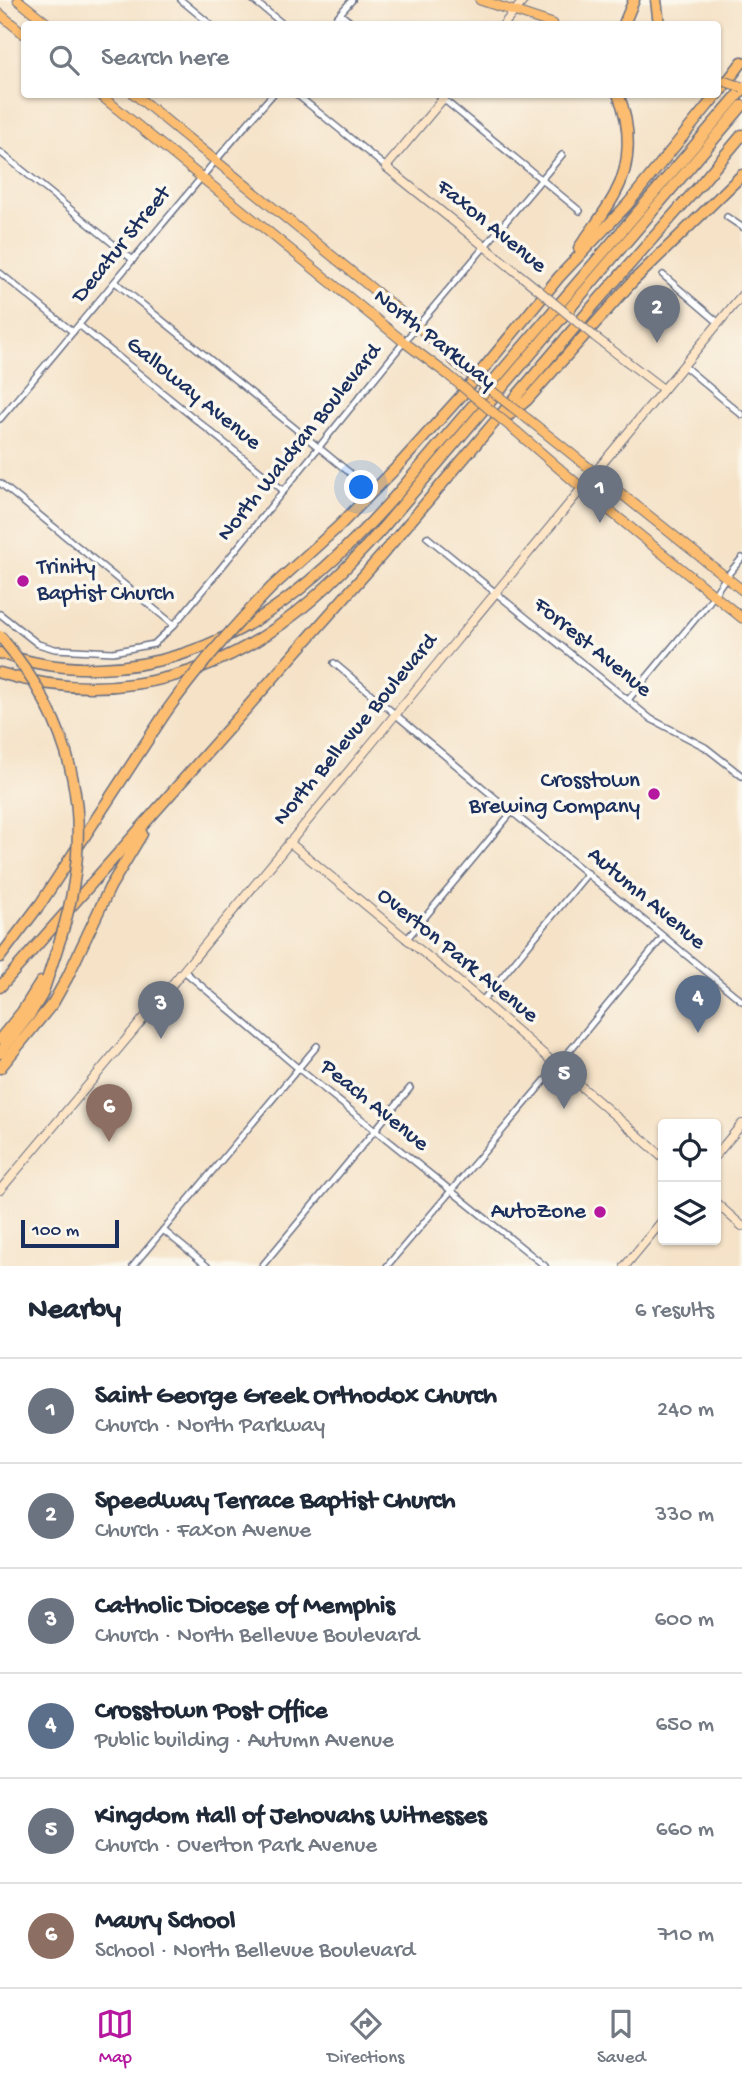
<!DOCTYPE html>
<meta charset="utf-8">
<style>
body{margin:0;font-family:"Gochi Hand",sans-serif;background:#f2f2f3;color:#1f2937}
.controls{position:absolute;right:21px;bottom:21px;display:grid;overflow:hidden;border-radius:7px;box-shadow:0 2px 5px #0004}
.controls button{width:63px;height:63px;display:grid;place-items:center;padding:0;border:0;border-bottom:2px solid #e0e1e3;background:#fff;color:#1f2937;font:35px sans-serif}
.scale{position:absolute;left:21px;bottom:18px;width:98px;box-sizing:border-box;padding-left:7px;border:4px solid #1b2f5e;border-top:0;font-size:19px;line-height:24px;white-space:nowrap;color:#1b2f5e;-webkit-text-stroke:5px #fbf7ec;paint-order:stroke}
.you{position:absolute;left:362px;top:488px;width:24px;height:24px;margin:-18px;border:5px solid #fff;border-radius:50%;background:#1a73e8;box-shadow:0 0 0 10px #1a73e833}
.badge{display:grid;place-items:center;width:46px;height:46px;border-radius:50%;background:#b5179e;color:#fff;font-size:23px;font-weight:700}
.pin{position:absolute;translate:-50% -58px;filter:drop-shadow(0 2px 4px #0008)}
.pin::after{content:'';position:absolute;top:37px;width:24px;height:21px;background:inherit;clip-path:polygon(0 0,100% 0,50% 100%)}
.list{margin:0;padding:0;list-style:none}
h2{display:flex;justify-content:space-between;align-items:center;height:91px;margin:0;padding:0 28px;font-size:30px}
h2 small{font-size:23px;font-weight:400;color:#747a83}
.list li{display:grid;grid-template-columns:46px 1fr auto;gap:21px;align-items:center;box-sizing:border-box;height:105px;padding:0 28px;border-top:2px solid #e0e1e3}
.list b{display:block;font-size:26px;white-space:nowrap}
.list p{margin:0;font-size:23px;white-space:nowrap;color:#747a83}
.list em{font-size:23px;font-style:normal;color:#747a83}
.icon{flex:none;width:38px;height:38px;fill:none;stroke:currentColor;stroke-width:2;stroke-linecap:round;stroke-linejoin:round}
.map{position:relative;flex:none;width:742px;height:1266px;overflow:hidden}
.search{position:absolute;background:#fff;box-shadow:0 2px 5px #0004;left:21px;right:21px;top:21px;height:77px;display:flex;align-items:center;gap:18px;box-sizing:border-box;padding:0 24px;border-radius:7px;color:#747a83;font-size:26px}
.sheet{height:721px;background:#fff}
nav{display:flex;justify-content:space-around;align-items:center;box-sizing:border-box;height:98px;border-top:2px solid #e0e1e3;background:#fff;font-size:19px;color:#747a83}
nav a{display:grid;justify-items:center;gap:4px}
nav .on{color:#b5179e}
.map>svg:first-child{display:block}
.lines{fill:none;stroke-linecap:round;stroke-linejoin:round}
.street-casing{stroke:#676e83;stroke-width:8}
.secondary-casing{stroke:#676e83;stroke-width:10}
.primary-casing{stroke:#676e83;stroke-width:11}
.highway-casing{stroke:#676e83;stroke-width:13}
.street{stroke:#fff;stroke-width:5}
.secondary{stroke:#fee5c5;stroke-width:8}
.primary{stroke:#fcbd6f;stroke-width:9}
.highway{stroke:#fcbd6f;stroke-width:10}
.secondary-bridge-casing{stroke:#676e83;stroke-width:10;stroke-linecap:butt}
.primary-bridge-casing{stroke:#676e83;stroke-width:11;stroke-linecap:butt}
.highway-bridge-casing{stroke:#676e83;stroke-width:13;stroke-linecap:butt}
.secondary-bridge{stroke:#fee5c5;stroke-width:8}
.primary-bridge{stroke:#fcbd6f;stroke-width:9}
.highway-bridge{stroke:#fcbd6f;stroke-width:10}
.poi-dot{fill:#b5179e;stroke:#fbf7ec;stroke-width:2.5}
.labels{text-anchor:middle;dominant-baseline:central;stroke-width:7;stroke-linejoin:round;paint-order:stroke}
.street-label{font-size:23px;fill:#1b2f5e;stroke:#fbf7ec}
.poi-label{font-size:23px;fill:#1b2f5e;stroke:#fbf7ec;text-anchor:end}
</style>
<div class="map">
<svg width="742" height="1266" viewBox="0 0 742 1266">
<rect width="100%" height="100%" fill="#fbf7ec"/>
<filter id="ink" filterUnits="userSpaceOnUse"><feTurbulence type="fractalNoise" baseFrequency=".0143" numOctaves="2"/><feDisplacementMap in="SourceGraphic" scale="14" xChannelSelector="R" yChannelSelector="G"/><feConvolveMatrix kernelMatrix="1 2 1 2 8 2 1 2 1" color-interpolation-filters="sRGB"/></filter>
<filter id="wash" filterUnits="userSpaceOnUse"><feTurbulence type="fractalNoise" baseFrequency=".00686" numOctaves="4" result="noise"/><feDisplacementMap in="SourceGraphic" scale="28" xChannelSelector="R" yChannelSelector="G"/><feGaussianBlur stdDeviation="1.57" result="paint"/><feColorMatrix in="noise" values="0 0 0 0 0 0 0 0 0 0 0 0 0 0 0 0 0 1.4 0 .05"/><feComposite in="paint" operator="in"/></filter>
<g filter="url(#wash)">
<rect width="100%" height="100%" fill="#f5e2c7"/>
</g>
<g filter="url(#ink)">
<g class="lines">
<defs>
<g id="street">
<polyline points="181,0 210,24"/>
<polyline points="253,0 283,24"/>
<polyline points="340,14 353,24"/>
<polyline points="331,24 352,0"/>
<polyline points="296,94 386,167"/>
<polyline points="437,94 580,211"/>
<polyline points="0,152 133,260"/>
<polyline points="727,217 742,227"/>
<polyline points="0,273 73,332"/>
<polyline points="663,275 719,323"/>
<polyline points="115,282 350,473"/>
<polyline points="79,325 284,491"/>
<polyline points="684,366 742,415"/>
<path d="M0,419c92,-108 179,-218 273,-325"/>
<polyline points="0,483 174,625"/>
<polyline points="427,537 651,719 705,747 742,776"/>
<polyline points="0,614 38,644 55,649 113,652 154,644 174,625 221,568 404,342 562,155"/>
<polyline points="334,663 512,812 742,1001"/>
<polyline points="628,700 707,605 726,577 742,558"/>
<polyline points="406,940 512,812"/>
<polyline points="184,971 299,1069 545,1266"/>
<polyline points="482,1001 588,873"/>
<polyline points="163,1230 207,1266"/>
<polyline points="133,1266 317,1046"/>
<polyline points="262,1266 410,1088"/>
<polyline points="387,1266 553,1071 663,937"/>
</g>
<g id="secondary">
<polyline points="504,24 524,0"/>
<polyline points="447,94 386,167 535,287"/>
<polyline points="595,337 663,389"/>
<polyline points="289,842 482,1001 663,1157"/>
<polyline points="716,1155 742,1124"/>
<path d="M0,1190c250,-296 494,-597 742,-895"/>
<polyline points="716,1203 742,1226"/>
<polyline points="625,1266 663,1220"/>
</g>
<g id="primary">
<polyline points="18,0 48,24"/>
<polyline points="480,0 553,24"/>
<polyline points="0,14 24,34"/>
<polyline points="99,94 404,342 447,374"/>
<polyline points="134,94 418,326 456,363"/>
<polyline points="529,420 742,590"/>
<polyline points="517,432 583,489 742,618"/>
</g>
<g id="highway">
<polyline points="656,0 659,24"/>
<polyline points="624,24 634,0"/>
<polyline points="718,94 742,62"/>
<path d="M579,248c12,-18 26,-35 36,-54 17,-30 16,-69 3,-100"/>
<polyline points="509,415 527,400 633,281 742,175"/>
<polyline points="272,587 339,526 397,467 461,396 559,277 627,205 717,94"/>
<path d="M0,653c32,11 66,16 99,15 128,-3 218,-84 298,-174l345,-404"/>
<path d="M0,673c91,28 187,13 267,-39 43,-28 80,-66 114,-104l361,-424"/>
<polyline points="0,957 41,903 166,712"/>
<polyline points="0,987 381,556 593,306 699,186 742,135"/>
<polyline points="0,1039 22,1012 41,982"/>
<polyline points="0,1053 31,1013 42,995 61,937"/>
<polyline points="0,1068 53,1003 67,978 110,887 142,834"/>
</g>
</defs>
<use href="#street" class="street-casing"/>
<use href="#secondary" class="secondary-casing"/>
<use href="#primary" class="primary-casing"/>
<use href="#highway" class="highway-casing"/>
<use href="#street" class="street"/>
<use href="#secondary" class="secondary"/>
<use href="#primary" class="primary"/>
<use href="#highway" class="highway"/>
<defs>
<polyline id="secondary-bridge" points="535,287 595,337"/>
<g id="primary-bridge">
<polyline points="720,80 742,87"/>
<polyline points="456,363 529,420"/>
<polyline points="447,374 517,432"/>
</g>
<g id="highway-bridge">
<path d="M0,636c77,91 96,188 61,301"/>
<path d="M166,712c32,-45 67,-85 106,-125"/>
</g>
</defs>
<use href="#secondary-bridge" class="secondary-bridge-casing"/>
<use href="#primary-bridge" class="primary-bridge-casing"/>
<use href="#highway-bridge" class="highway-bridge-casing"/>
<use href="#secondary-bridge" class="secondary-bridge"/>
<use href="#primary-bridge" class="primary-bridge"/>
<use href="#highway-bridge" class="highway-bridge"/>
</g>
</g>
<g class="poi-dot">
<circle cx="23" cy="581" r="7"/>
<circle cx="654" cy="794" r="7"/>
<circle cx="600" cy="1212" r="7"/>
</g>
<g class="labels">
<g class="street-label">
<text transform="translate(491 227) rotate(39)">Faxon Avenue</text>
<text transform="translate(122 245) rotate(-51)">Decatur Street</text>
<text transform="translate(434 340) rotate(38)">North Parkway</text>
<text transform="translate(193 394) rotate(39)">Galloway Avenue</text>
<text transform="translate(300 443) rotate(-51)">North Waldran Boulevard</text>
<text transform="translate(592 648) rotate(39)">Forrest Avenue</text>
<text transform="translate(356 730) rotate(-50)">North Bellevue Boulevard</text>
<text transform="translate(646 899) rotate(40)">Autumn Avenue</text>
<text transform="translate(457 956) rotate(39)">Overton Park Avenue</text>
<text transform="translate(374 1106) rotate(39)">Peach Avenue</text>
</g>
<g class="poi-label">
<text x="37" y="568" text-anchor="start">Trinity<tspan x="37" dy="26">Baptist Church</tspan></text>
<text x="640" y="781">Crosstown<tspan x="640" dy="26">Brewing Company</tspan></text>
<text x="586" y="1212">AutoZone</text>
</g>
</g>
</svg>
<div class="controls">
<button><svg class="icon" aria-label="locate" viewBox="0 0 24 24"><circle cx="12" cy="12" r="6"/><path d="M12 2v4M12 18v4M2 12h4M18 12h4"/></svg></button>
<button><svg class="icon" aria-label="layers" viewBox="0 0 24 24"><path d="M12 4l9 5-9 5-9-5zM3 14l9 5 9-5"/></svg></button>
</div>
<div class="scale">100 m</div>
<div class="you"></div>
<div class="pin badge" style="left:600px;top:523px;background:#6b7280">1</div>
<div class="pin badge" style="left:657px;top:343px;background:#6b7280">2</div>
<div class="pin badge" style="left:161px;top:1039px;background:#6b7280">3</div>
<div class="pin badge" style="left:698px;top:1033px;background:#5c6f8a">4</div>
<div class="pin badge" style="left:564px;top:1109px;background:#6b7280">5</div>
<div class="pin badge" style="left:109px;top:1142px;background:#8d6e63">6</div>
<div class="search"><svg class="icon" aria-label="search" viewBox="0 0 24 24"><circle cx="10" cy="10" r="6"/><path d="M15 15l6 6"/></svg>Search here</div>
</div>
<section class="sheet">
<h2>Nearby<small>6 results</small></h2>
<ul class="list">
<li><span class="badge" style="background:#6b7280">1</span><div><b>Saint George Greek Orthodox Church</b><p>Church · North Parkway</p></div><em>240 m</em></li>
<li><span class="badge" style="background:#6b7280">2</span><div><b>Speedway Terrace Baptist Church</b><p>Church · Faxon Avenue</p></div><em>330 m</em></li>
<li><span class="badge" style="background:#6b7280">3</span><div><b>Catholic Diocese of Memphis</b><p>Church · North Bellevue Boulevard</p></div><em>600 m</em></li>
<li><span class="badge" style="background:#5c6f8a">4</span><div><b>Crosstown Post Office</b><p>Public building · Autumn Avenue</p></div><em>650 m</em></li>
<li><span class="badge" style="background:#6b7280">5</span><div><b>Kingdom Hall of Jehovahs Witnesses</b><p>Church · Overton Park Avenue</p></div><em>660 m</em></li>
<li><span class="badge" style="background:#8d6e63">6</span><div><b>Maury School</b><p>School · North Bellevue Boulevard</p></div><em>710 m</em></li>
</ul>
</section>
<nav>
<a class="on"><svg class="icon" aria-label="map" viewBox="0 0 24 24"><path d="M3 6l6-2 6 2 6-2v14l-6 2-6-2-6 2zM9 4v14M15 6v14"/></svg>Map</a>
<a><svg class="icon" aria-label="directions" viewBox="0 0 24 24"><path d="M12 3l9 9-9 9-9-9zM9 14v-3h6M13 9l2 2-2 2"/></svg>Directions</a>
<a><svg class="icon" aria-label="saved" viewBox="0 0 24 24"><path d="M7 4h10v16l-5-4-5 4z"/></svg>Saved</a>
</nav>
